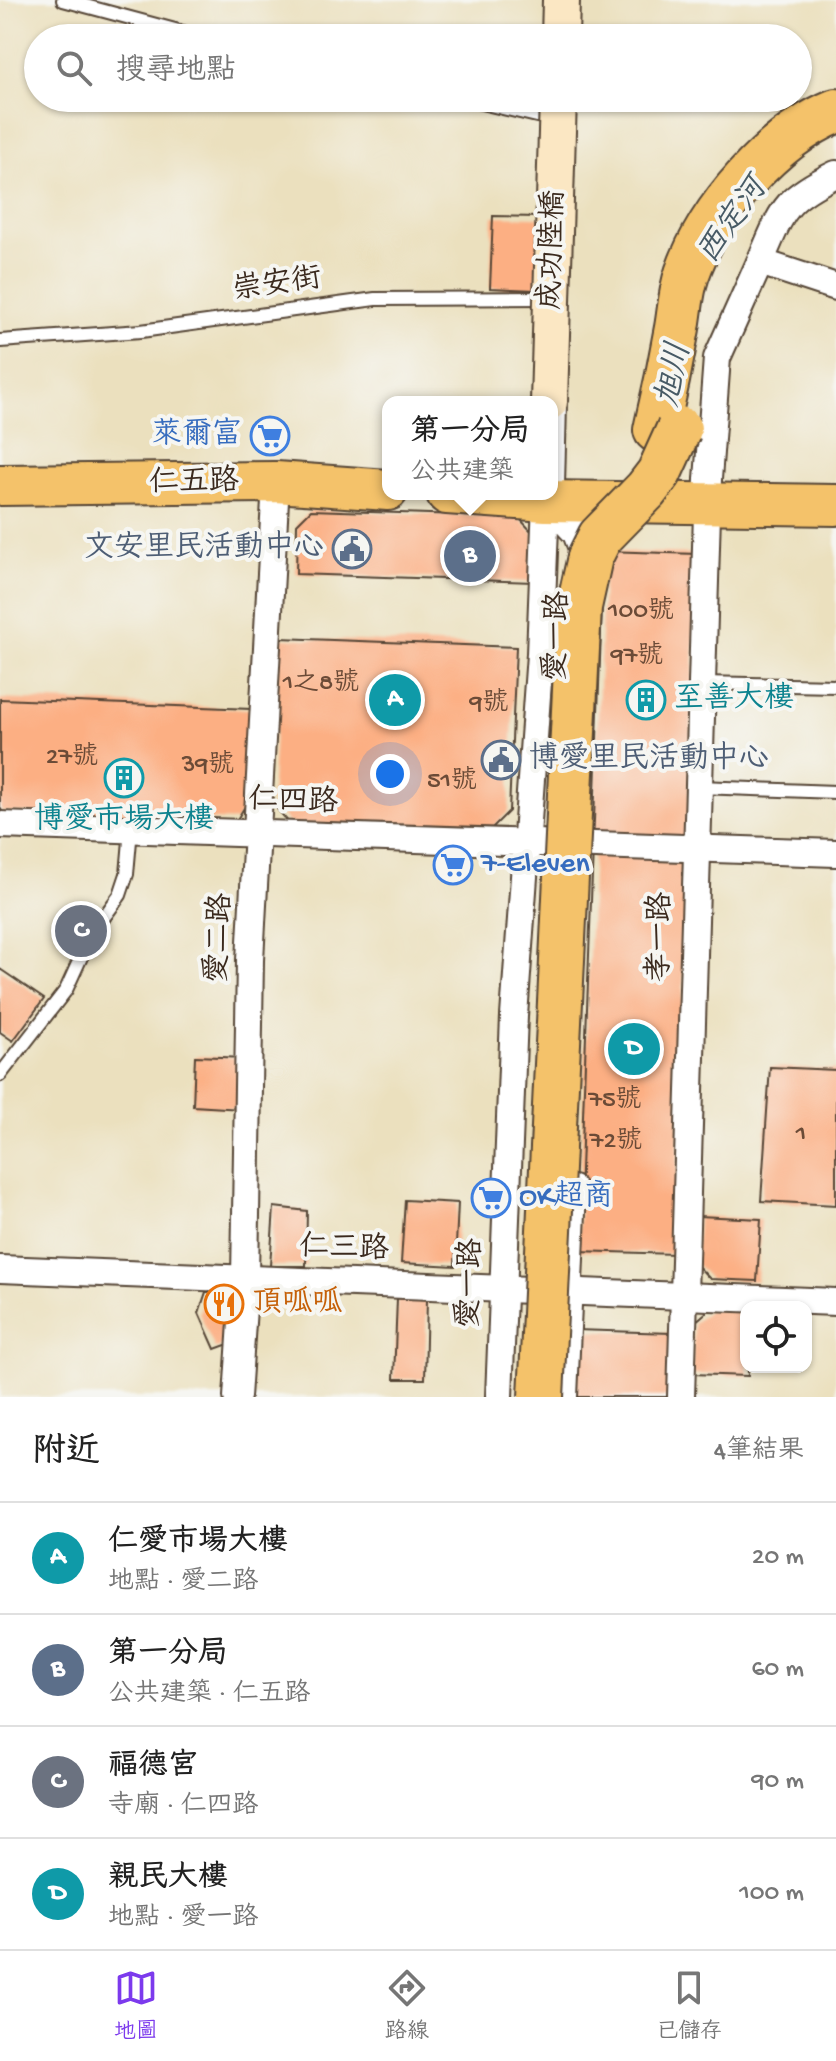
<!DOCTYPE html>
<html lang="zh-TW">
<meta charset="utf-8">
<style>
body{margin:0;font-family:"Gochi Hand","LXGW WenKai TC",sans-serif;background:#f2f2f2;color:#222}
.controls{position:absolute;right:24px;bottom:24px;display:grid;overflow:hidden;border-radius:16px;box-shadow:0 2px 6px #0004}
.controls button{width:72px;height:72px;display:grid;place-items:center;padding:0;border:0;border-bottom:2px solid #e0e0e0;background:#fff;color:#222;font:40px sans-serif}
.you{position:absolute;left:390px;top:774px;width:28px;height:28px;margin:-20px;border:6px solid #fff;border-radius:50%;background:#1a73e8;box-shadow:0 0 0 12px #1a73e833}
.badge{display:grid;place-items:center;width:52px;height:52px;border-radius:50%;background:#7c3aed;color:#fff;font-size:26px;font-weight:700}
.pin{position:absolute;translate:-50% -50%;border:4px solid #fff;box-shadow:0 2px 8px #0006}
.popup{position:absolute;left:382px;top:396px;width:176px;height:104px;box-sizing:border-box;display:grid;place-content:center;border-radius:16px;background:#fff;filter:drop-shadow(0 2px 6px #0005);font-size:26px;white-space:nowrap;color:#767676}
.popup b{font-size:30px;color:#222}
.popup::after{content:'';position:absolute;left:50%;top:100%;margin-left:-16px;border:16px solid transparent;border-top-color:#fff}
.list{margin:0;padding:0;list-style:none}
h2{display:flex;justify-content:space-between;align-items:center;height:104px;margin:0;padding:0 32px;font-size:34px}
h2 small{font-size:26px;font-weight:400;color:#767676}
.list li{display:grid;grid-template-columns:52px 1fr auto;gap:24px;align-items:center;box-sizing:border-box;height:112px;padding:0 32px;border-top:2px solid #e0e0e0}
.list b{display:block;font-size:30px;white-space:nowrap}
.list p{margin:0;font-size:26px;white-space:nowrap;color:#767676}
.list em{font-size:26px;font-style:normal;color:#767676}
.icon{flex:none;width:44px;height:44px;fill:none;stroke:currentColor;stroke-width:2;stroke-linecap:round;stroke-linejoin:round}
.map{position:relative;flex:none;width:836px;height:1397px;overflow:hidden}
.search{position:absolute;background:#fff;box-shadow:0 2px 6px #0004;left:24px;right:24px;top:24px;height:88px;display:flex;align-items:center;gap:20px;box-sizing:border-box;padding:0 28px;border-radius:44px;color:#767676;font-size:30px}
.sheet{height:552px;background:#fff}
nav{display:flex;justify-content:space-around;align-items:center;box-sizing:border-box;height:112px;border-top:2px solid #e0e0e0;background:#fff;font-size:22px;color:#767676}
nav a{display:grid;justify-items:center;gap:4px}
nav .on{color:#7c3aed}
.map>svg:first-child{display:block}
.pier{fill:#ebe0be}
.building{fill:#fcaf83}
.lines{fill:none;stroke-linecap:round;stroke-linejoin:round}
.lane-casing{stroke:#554536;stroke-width:16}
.street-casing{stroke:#554536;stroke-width:30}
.secondary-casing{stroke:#554536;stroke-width:40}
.primary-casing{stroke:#554536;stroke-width:44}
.highway-casing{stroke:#554536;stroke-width:48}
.lane{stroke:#fff;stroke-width:12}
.street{stroke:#fff;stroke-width:26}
.secondary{stroke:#fbe7c3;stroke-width:36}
.primary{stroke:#f4c26a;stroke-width:40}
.highway{stroke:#f4c26a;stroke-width:44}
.secondary-bridge-casing{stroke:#554536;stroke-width:40;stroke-linecap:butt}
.highway-bridge-casing{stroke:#554536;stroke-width:48;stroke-linecap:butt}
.secondary-bridge{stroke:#fbe7c3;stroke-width:36}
.highway-bridge{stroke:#f4c26a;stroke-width:44}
.labels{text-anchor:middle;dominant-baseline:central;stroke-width:8;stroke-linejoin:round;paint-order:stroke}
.number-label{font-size:26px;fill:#6b4b37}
.street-label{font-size:30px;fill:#3b2a1e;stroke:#f6f6f2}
.shop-label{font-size:30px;fill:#366cbe;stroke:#f6f6f2;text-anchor:start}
.service-label{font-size:30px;fill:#4e5e75;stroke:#f6f6f2;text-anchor:end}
.culture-label{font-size:30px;fill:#0d838f;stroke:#f6f6f2;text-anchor:start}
.food-label{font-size:30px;fill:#c56008;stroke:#f6f6f2;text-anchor:start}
.water-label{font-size:32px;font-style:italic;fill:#485b66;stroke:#f6f6f2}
</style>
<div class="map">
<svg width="836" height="1397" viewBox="0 0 836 1397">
<rect width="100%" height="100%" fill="#f6f6f2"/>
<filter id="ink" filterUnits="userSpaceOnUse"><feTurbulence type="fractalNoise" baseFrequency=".0125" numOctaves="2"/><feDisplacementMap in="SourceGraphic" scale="16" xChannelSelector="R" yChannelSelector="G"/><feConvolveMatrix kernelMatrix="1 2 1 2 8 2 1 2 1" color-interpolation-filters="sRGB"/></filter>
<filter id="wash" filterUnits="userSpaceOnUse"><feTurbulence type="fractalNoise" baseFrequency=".006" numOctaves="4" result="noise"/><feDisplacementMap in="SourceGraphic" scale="32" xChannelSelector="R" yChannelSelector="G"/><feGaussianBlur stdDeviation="1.8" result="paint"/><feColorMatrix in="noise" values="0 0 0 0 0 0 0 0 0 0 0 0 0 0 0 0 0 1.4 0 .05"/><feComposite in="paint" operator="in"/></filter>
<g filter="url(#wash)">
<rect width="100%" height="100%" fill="#ebe0be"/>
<g class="pier">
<polygon points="630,450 692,452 690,533 698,547 697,554 604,551 627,531"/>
<polygon points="578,1251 675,1254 672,1333 575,1330"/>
</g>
<g id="blocks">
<g class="building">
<polygon points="493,216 539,217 537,290 490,288"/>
<polygon points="311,510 518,517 534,534 533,582 296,574 297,524"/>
<polygon points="604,551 697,554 675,1254 578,1251"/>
<polygon points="280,638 516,647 509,811 489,831 290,824 271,802"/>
<polygon points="0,699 251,709 247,803 236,821 3,812 0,808"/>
<polygon points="0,969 44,999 13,1041 0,1032"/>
<polygon points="195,1056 245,1058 242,1109 193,1106"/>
<polygon points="770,1067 836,1070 836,1205 761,1201"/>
<polygon points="405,1200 458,1203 455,1266 401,1263"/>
<polygon points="274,1207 307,1211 306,1266 270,1266"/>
<polygon points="698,1216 761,1219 757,1281 710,1279 695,1263"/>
<polygon points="206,1292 222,1292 236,1308 234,1342 215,1349 199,1313"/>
<polygon points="397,1298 427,1299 425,1379 394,1379"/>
<polygon points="709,1310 746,1311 748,1376 692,1374 694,1323"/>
<polygon points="575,1330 672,1333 670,1397 572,1397"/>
</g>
</g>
</g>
<g filter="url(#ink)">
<use href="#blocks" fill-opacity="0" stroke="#554536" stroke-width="2"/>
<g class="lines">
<defs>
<g id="lane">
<polyline points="63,0 205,38"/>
<polyline points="460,98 554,120"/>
<polyline points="0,341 141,331 375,299 550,298"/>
<polyline points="552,493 558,485 560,403"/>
<polyline points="701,683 836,686"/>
<polyline points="699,787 836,792"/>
<polyline points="0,1075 66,990 91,935 120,895 127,874 131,829"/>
</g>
<g id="street">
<path d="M760,262c23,-52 22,-62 76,-88"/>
<polyline points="546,501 576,533 589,567"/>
<polyline points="0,825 836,853"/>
<polyline points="0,1269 836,1302"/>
<polyline points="237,1397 245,1278 250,960 276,482"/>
<polyline points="499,1397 514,1016 540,654 546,501"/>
<polyline points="564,1397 573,1189"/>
<polyline points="681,1397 708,479 717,358 760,262 836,287"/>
</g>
<polyline id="secondary" points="560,38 561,0"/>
<g id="primary">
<polyline points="0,485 276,482 388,490"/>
<polyline points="447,494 546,501 836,505"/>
</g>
<path id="highway" d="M656,430c8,-34 15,-68 21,-102 3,-17 4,-37 10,-54 22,-64 86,-137 149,-163"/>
</defs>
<use href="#lane" class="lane-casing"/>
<use href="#street" class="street-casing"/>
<use href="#secondary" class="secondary-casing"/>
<use href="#primary" class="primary-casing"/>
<use href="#highway" class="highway-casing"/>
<use href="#lane" class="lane"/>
<use href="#street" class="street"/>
<use href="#secondary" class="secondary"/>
<use href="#primary" class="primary"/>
<use href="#highway" class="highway"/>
<defs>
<polyline id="secondary-bridge" points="549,402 558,98"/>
<polyline id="highway-bridge" points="541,1397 579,607 590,557 600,537 646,490 659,473 679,429"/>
</defs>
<use href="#secondary-bridge" class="secondary-bridge-casing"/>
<use href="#highway-bridge" class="highway-bridge-casing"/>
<use href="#secondary-bridge" class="secondary-bridge"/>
<use href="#highway-bridge" class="highway-bridge"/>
</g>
</g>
<defs>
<symbol id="supermarket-ring" viewBox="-11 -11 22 22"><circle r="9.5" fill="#f6f6f2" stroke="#3f7fe0" stroke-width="1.5"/><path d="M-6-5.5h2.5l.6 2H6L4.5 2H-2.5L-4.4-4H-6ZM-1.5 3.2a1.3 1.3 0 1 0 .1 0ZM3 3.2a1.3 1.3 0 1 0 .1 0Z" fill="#3f7fe0"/></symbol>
<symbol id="civic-ring" viewBox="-11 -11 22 22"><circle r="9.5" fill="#f6f6f2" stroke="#5c6f8a" stroke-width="1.5"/><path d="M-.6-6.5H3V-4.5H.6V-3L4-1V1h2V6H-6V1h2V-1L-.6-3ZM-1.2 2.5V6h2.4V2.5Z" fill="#5c6f8a"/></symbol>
<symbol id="building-ring" viewBox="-11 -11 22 22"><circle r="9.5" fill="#f6f6f2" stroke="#0f9aa8" stroke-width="1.5"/><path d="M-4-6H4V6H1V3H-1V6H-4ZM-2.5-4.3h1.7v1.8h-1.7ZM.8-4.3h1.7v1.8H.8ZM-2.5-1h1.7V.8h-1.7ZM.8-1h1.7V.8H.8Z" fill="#0f9aa8"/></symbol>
<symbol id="restaurant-ring" viewBox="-11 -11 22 22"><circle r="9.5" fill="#f6f6f2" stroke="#e8710a" stroke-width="1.5"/><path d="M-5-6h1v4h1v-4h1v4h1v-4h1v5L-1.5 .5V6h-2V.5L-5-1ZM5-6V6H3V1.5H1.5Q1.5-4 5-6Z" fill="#e8710a"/></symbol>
</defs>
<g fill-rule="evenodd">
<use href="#supermarket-ring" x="248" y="414" width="44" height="44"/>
<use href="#civic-ring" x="330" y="527" width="44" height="44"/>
<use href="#building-ring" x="624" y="678" width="44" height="44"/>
<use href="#civic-ring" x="479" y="738" width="44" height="44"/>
<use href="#building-ring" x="102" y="756" width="44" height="44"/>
<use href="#supermarket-ring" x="431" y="843" width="44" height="44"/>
<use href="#supermarket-ring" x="469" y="1176" width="44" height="44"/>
<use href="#restaurant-ring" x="202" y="1282" width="44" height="44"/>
</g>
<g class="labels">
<g class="number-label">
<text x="641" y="612">100號</text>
<text x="637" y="657">97號</text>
<text x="321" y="684">1之8號</text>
<text x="489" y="704">9號</text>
<text x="72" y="758">27號</text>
<text x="208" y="766">39號</text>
<text x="452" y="782">51號</text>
<text x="615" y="1101">75號</text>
<text x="801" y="1135">1</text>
<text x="616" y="1142">72號</text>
</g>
<g class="street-label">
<text transform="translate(554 250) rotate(-88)">成功陸橋</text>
<text transform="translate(277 286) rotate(-8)">崇安街</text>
<text transform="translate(194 484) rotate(-1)">仁五路</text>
<text transform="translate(559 636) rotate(-88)">愛一路</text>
<text transform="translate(293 803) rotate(2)">仁四路</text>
<text transform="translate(662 937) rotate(-89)">孝一路</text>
<text transform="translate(221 938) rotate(-87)">愛二路</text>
<text transform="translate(344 1250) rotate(2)">仁三路</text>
<text transform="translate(472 1283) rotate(-88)">愛一路</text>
</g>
<g class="shop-label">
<text x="242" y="436" text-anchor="end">萊爾富</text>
<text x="481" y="865">7-Eleven</text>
<text x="519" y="1198">OK超商</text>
</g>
<g class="service-label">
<text x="324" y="549">文安里民活動中心</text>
<text x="529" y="760" text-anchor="start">博愛里民活動中心</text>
</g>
<g class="culture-label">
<text x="674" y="700">至善大樓</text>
<text x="124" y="821" text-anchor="middle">博愛市場大樓</text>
</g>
<g class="food-label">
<text x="252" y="1304">頂呱呱</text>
</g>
<g class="water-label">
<text transform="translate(734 222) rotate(-55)">西定河</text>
<text transform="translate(676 375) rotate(-78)">旭川</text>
</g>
</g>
</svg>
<div class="controls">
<button><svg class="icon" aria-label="locate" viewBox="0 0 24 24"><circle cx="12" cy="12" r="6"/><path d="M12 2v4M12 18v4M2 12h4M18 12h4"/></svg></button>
</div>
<div class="you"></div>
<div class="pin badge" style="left:395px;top:700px;background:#0f9aa8">A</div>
<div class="pin badge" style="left:470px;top:556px;background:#5c6f8a">B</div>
<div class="popup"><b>第一分局</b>公共建築</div>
<div class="pin badge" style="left:81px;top:931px;background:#6b7280">C</div>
<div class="pin badge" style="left:634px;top:1049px;background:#0f9aa8">D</div>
<div class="search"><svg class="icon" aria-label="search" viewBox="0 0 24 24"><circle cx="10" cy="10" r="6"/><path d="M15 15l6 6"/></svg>搜尋地點</div>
</div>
<section class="sheet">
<h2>附近<small>4筆結果</small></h2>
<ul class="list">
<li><span class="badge" style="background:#0f9aa8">A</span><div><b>仁愛市場大樓</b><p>地點 · 愛二路</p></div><em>20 m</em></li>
<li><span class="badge" style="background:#5c6f8a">B</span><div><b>第一分局</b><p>公共建築 · 仁五路</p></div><em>60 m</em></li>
<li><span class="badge" style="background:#6b7280">C</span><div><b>福德宮</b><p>寺廟 · 仁四路</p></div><em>90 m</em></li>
<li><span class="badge" style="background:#0f9aa8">D</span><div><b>親民大樓</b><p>地點 · 愛一路</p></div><em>100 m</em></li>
</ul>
</section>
<nav>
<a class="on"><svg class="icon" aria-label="map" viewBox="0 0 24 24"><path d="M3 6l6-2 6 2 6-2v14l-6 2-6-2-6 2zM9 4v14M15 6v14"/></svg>地圖</a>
<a><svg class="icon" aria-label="directions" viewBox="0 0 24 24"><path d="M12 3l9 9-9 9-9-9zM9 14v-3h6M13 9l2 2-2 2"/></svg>路線</a>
<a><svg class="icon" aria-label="saved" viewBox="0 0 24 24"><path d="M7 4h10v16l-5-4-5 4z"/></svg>已儲存</a>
</nav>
